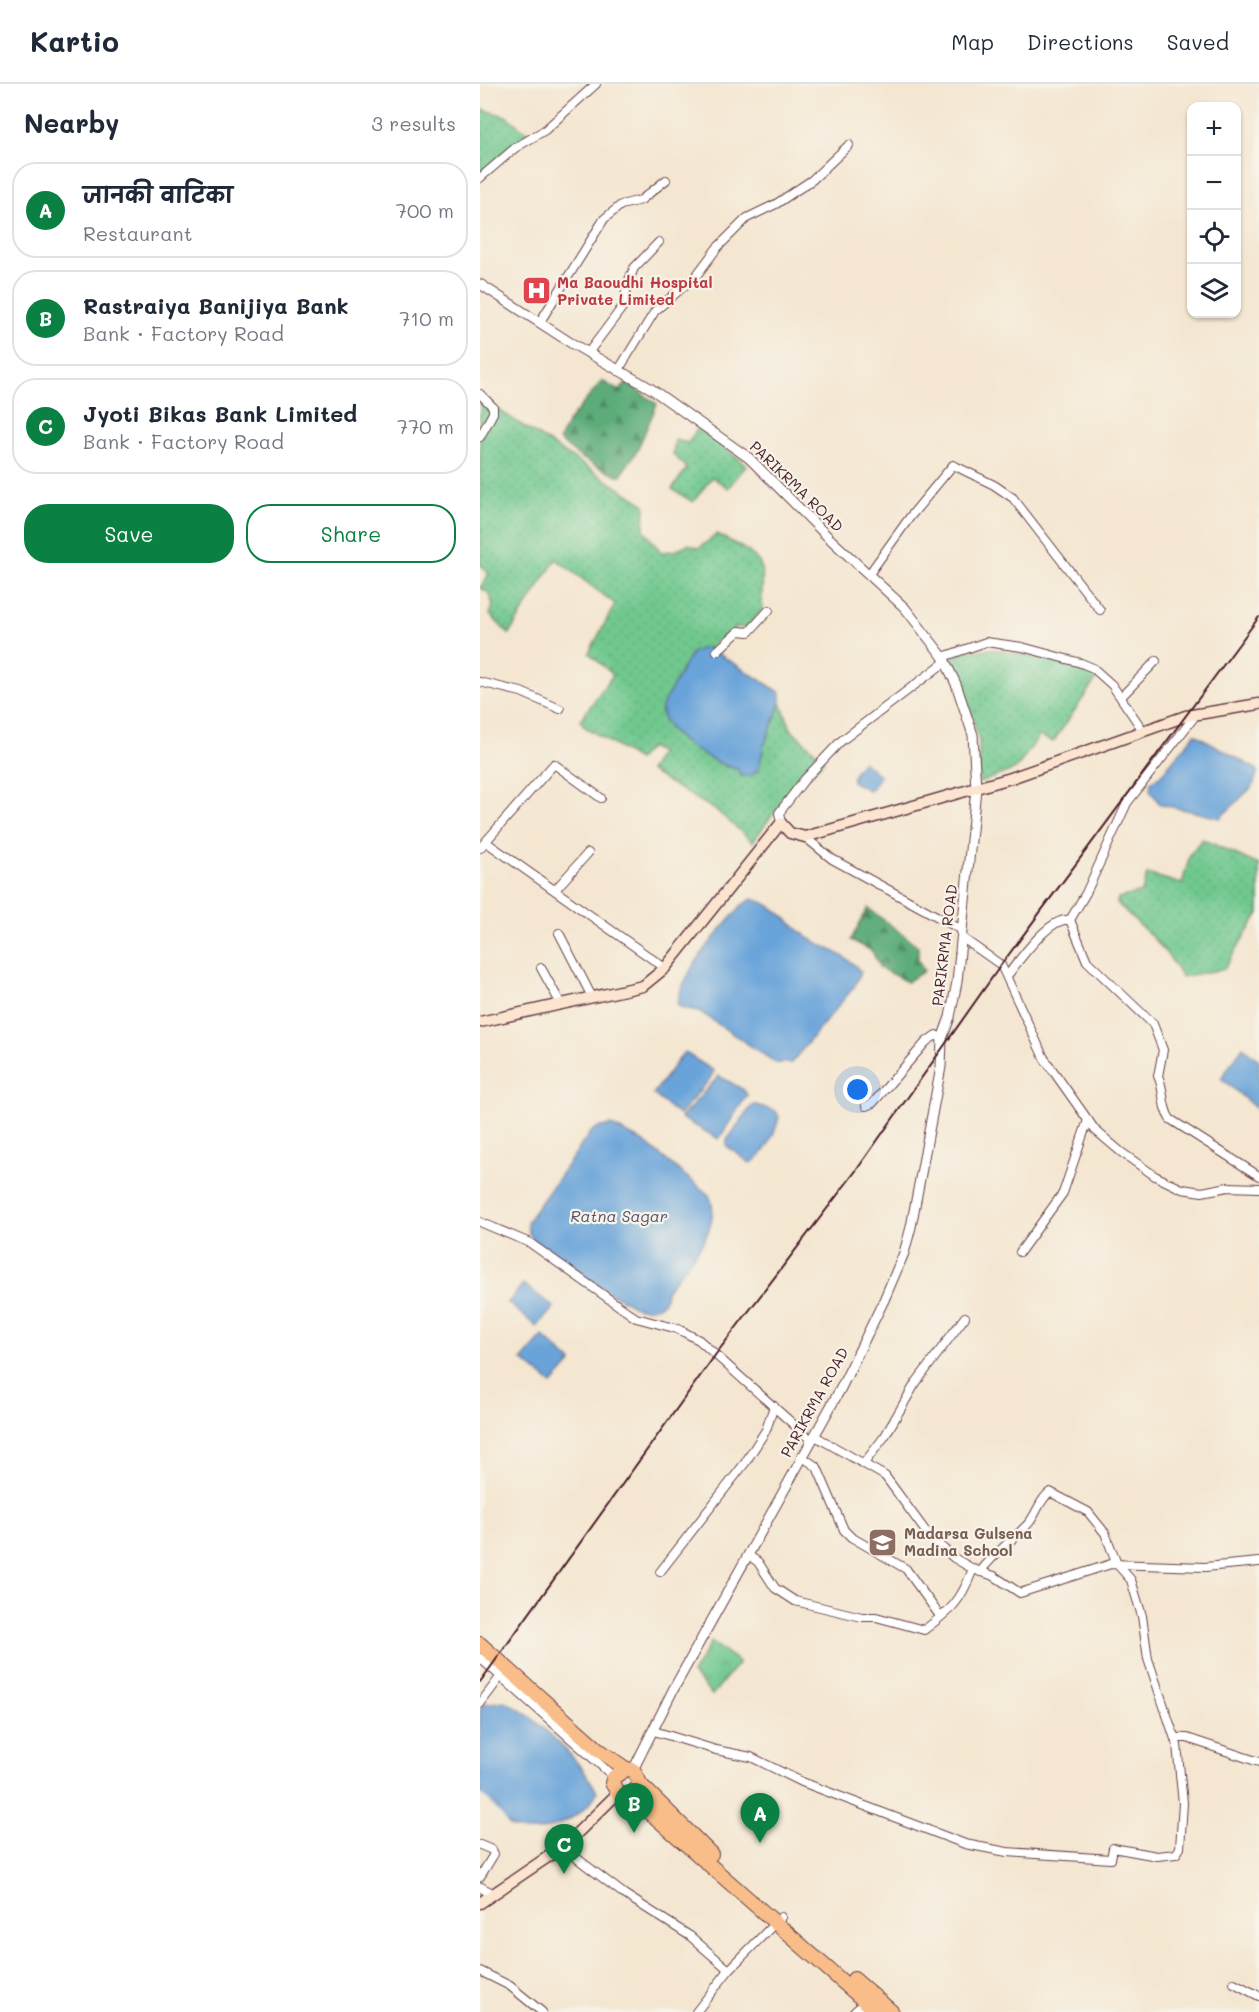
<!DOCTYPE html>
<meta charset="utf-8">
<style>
body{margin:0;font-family:Mali,"Playpen Sans Deva",sans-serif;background:#f6f6f7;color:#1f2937}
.controls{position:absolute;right:18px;top:18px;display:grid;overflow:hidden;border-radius:12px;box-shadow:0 2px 4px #0004}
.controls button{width:54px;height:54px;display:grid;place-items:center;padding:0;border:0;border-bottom:2px solid #e0e1e3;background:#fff;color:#1f2937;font:30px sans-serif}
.you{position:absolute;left:378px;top:1006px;width:21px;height:21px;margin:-15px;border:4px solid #fff;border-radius:50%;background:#1a73e8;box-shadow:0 0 0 9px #1a73e833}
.badge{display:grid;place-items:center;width:39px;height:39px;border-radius:50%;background:#0b8043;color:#fff;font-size:20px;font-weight:700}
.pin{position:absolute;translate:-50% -50px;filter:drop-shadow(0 2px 3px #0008)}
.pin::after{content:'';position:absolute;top:32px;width:21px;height:18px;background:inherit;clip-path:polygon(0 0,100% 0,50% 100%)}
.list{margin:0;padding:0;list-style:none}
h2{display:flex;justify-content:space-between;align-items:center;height:78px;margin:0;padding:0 24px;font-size:26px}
h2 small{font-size:20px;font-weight:400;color:#747a83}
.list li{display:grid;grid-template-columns:39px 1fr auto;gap:18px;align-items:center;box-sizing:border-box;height:96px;margin:0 12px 12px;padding:0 12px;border:2px solid #e0e1e3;border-radius:24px}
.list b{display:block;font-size:22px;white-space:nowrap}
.list p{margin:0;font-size:20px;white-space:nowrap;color:#747a83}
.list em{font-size:20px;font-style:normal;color:#747a83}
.actions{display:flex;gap:12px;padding:18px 24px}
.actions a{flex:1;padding:14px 0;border:2px solid #0b8043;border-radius:24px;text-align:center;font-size:21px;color:#0b8043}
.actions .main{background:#0b8043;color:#fff}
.icon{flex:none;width:33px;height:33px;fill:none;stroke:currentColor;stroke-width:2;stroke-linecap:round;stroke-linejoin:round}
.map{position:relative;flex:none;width:779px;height:1928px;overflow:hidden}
header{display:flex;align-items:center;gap:36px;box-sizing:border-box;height:84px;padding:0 30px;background:#fff;border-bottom:2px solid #e0e1e3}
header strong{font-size:28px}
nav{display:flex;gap:33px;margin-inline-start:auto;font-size:21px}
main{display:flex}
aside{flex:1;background:#fff}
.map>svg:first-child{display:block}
.grass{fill:url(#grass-dots);stroke:#5c745c;stroke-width:1.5}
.forest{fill:url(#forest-firs);stroke:#526652;stroke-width:1.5}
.park{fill:url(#park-tufts);stroke:#5c745c;stroke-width:1.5}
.water{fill:#68a3d9;stroke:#596182;stroke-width:1.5}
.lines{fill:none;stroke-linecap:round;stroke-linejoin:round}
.stream{stroke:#68a3d9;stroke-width:2}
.minor-casing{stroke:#643d44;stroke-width:10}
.tertiary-casing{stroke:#643d44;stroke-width:11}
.secondary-casing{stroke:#643d44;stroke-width:13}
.trunk-casing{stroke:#643d44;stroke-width:16}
.minor{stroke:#fff;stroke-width:8}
.tertiary{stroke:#fff;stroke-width:9}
.secondary{stroke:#fce5d0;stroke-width:10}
.trunk{stroke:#f8bd89;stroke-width:14}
.rail{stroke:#4a1f2b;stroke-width:2}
.labels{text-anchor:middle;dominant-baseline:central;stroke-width:4.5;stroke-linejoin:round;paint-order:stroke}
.health-label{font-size:15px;font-weight:bold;fill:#be3a42;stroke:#f7f3e8;text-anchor:start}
.street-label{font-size:15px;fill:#4a1f2b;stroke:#f7f3e8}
.education-label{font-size:15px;font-weight:bold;fill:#785e54;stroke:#f7f3e8;text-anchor:start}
.water-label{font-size:16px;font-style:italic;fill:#565471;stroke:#f7f3e8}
</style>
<header>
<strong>Kartio</strong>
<nav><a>Map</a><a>Directions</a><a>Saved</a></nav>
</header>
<main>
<aside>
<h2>Nearby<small>3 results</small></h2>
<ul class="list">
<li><span class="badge">A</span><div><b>जानकी वाटिका</b><p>Restaurant</p></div><em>700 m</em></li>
<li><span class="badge">B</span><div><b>Rastraiya Banijiya Bank</b><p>Bank · Factory Road</p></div><em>710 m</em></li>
<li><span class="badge">C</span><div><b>Jyoti Bikas Bank Limited</b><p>Bank · Factory Road</p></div><em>770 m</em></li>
</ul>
<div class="actions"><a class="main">Save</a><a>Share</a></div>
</aside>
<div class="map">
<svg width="779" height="1928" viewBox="0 0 779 1928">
<defs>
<pattern id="grass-dots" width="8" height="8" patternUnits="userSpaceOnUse" patternTransform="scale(1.5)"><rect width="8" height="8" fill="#6fc88e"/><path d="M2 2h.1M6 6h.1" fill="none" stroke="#62ab7b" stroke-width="1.8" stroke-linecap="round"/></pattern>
<pattern id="forest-firs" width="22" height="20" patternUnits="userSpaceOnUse" patternTransform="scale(1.5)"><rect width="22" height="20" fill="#5bac79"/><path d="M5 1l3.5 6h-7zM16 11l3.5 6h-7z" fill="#4d8b63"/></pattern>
<pattern id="park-tufts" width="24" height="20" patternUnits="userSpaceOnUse" patternTransform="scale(1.5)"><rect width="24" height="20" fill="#6fc88e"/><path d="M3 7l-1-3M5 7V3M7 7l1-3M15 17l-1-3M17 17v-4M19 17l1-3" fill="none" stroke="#62ab7b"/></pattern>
</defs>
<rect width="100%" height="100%" fill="#f7f3e8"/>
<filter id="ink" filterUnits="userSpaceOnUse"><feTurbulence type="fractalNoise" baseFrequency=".0167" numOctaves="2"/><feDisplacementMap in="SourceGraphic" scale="12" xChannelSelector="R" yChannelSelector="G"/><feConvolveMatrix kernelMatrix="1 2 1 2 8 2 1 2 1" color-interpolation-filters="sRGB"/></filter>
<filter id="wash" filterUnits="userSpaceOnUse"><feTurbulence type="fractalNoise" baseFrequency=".008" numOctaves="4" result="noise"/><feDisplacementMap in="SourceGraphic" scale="24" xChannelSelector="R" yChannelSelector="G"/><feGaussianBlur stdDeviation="1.35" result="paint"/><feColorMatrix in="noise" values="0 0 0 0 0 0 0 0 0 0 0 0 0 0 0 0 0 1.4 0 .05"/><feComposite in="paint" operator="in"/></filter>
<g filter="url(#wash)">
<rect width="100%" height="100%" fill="#f4e6d0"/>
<g class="grass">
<polygon points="0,25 26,32 49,50 0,90"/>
<path d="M0,314l165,107 -1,25 17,22 13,-1 14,-7 11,4 18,-14c13,8 43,19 45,36 2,13 -2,25 1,39l-17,19 -10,-1 -27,21h-6l-11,4 -32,60 66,55 33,2 4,-21 18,-45 10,26 33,31 -47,48 -24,34 -36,-31 -68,-40 11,-18 -10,-6 -12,13 -53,-33 -5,-7 33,-45 -24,-22 26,-49 -59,-45 -47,75 -19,-19 3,-10 -5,-13 -8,-4 9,-14 -9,-9z"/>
<polygon points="218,344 267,381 248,404 232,393 213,418 192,405 207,384 193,370 195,356 208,359"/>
<polygon points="511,565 581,577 617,594 573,658 559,652 536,685 499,699 499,657 489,621 469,575 482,568"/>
<path d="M722,755l57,26v48l-35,56 -43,8c-16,-33 -39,-48 -64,-74l1,-5 24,-6 5,-18 35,10 8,-30z"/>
</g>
<g class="forest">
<path d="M122,297l17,10 8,-8 30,21 -20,47 -17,25c-25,-9 -42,-18 -61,-36l9,-18z"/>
<polygon points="388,824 438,862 438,876 444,887 427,898 400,884 392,867 371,856"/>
</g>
<polygon class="park" points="231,1558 259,1578 232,1611 212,1590"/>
<g class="water">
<path d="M223,564h6l72,45v10l-18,45 -4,21 -9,7h-9l-3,-7c-23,-4 -85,-38 -75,-65l29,-52z"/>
<polygon points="715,650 778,686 773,702 740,734 680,720 670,706 671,698 682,690"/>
<polygon points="383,677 400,692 393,704 388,706 372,697 374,688"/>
<path d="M272,815c22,4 37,24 54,37 17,12 41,18 55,36l-7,15 -63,76h-15l-76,-51 -20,-5 -3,-4c9,-38 40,-68 65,-98z"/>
<polygon points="763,963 779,976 779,1027 741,994"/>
<polygon points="204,968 234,987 229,996 199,1031 173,1010"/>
<polygon points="239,992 264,1006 267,1011 239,1055 201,1034"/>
<path d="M273,1020l23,7 3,6c-3,14 -15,42 -29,46l-23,-17v-6z"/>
<path d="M130,1041l34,17 65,53c16,34 -25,71 -43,96 2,18 -20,20 -33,15 -23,-14 -92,-50 -103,-71 -2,-3 -3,-9 -3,-13l63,-89 7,-5z"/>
<polygon points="43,1200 74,1223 57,1243 28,1219"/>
<polygon points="63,1252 92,1278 72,1300 42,1276"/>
<path d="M24,1617c30,13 78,61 93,91 -10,24 -62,51 -87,34 -6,-5 -7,-13 -12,-19 -5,-6 -12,-11 -18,-15v-82l4,-6z"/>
</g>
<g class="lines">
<polyline class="stream" points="5,1711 27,1737"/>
</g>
</g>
<g filter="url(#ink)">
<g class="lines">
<defs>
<g id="minor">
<polyline points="0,94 35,64 65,46 116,0"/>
<polyline points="60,238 124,135 141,121 161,116 186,96"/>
<polyline points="108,269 144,221 147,201 154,184 179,158"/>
<polyline points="138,287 175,227 216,192 237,164 267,134 296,120 332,96 369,61"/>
<polyline points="0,310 13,323 13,329 0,353"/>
<polyline points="389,490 430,433 473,381 514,401 533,414 620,526"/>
<polyline points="237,567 259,547 269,548 289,526"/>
<polyline points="463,573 506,558 542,563 601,579 613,584 632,601 664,648"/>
<polyline points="0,598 41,608 80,625"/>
<polyline points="642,612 676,577"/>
<polyline points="301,739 299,729 324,696 361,657 465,578"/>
<polyline points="325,753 352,775 482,846"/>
<polyline points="6,758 185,884"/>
<polyline points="0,764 74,680 121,714"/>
<polyline points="75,806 108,769"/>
<polyline points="590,836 606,809 647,719 715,632"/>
<polyline points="79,849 112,913"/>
<polyline points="481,853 521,881 564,974 615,1046 641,1068 675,1092 702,1105 722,1108 748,1103 779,1104"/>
<polyline points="61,884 81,920"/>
<path d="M528,891c11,-15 42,-59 62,-55l17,41 66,63 10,26 -5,26c7,14 3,30 12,43l89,57"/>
<polyline points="386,1022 393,1019 446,958 456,951 462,955"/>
<polyline points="0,1138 50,1159 156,1234 198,1245 219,1256 331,1356"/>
<polyline points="540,1168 583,1109 608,1036"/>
<polyline points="335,1352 405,1392 449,1452 474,1474 493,1485 514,1492 540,1509 631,1480 725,1483 779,1478"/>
<polyline points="321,1372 337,1383 364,1446 371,1453 426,1485 460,1532"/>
<polyline points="385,1378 405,1352 435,1300 485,1233"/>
<path d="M268,1471l10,7 17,26 20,13 67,16h14l48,13c28,-21 36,-27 49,-61"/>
<polyline points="180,1488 265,1379 286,1346 294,1322"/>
<polyline points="0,1574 134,1693"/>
<polyline points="0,1620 21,1592"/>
<path d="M174,1647l62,19 35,7 51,25 163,62 42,8 104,7 2,-11 44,8 19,-2 4,-6 3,-45 -6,-58 -29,-86 -6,-43 -11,-36 -14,-16 -12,-31 -17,-21 -38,-20c-11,8 -13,22 -22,32 -16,17 -34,29 -48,48"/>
<polyline points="695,1654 707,1654 779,1678"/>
<polyline points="0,1761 12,1766 14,1770 0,1793"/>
<polyline points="82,1763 144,1810 210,1852 249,1886"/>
<polyline points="0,1887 30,1902 62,1928"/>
<polyline points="754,1899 779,1912"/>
<polyline points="216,1928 249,1886 301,1833"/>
<polyline points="374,1928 387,1917"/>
</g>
<g id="tertiary">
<polyline points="0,200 91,259 170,304 269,374 348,453 425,524 463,573 476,600 493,651 496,705 477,898 470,933 462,955 461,983 431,1143 424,1169 404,1216 361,1304 193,1606 153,1686"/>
<polyline points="0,1803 13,1810"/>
</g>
<g id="secondary">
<polyline points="0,938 163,902 185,884 301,739 310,749 325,753 531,694 706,632 779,620"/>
<polyline points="0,1819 84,1762 138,1709"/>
</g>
<g id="trunk">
<polyline points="0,1560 119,1666 146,1685"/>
<polyline points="160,1700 231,1770"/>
<polyline points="149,1712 156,1708 159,1697 153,1686 146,1685 134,1693 132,1699 138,1709 149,1712 167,1726 397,1928"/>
<polyline points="374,1895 412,1928"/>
</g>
</defs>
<use href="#minor" class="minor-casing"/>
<use href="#tertiary" class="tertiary-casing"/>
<use href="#secondary" class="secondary-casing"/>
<use href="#trunk" class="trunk-casing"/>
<use href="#minor" class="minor"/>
<use href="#tertiary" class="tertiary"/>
<use href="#secondary" class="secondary"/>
<use href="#trunk" class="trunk"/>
<polyline class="rail" points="0,1598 236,1270 378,1084 521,881 779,533"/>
</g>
</g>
<defs>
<symbol id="hospital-square" viewBox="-11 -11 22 22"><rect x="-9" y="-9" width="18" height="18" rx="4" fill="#e0444e" stroke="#f7f3e8"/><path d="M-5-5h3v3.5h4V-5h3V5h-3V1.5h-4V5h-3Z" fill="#fff"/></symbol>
<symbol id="school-square" viewBox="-11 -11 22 22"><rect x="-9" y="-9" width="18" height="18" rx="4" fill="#8d6e63" stroke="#f7f3e8"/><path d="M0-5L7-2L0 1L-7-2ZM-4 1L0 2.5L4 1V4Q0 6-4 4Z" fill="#fff"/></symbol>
</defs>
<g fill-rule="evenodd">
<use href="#hospital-square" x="40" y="190" width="33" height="33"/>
<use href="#school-square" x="386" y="1442" width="33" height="33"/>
</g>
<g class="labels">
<g class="health-label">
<text x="77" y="198">Ma Baoudhi Hospital<tspan x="77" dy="17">Private Limited</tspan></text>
</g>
<g class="street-label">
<text transform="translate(317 402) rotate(44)">PARIKRMA ROAD</text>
<text transform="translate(464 861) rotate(-83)">PARIKRMA ROAD</text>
<text transform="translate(334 1318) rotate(-61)">PARIKRMA ROAD</text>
</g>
<g class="education-label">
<text x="424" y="1449">Madarsa Gulsena<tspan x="424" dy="17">Madina School</tspan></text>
</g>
<g class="water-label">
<text x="139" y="1131">Ratna Sagar</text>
</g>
</g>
</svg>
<div class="controls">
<button>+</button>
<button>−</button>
<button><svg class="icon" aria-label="locate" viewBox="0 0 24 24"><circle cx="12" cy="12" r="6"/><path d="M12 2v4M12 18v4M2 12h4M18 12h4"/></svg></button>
<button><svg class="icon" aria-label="layers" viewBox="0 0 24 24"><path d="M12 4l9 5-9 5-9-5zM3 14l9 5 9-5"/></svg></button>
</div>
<div class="you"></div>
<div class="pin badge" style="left:280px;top:1759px">A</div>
<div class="pin badge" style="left:154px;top:1749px">B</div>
<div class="pin badge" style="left:84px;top:1790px">C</div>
</div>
</main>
